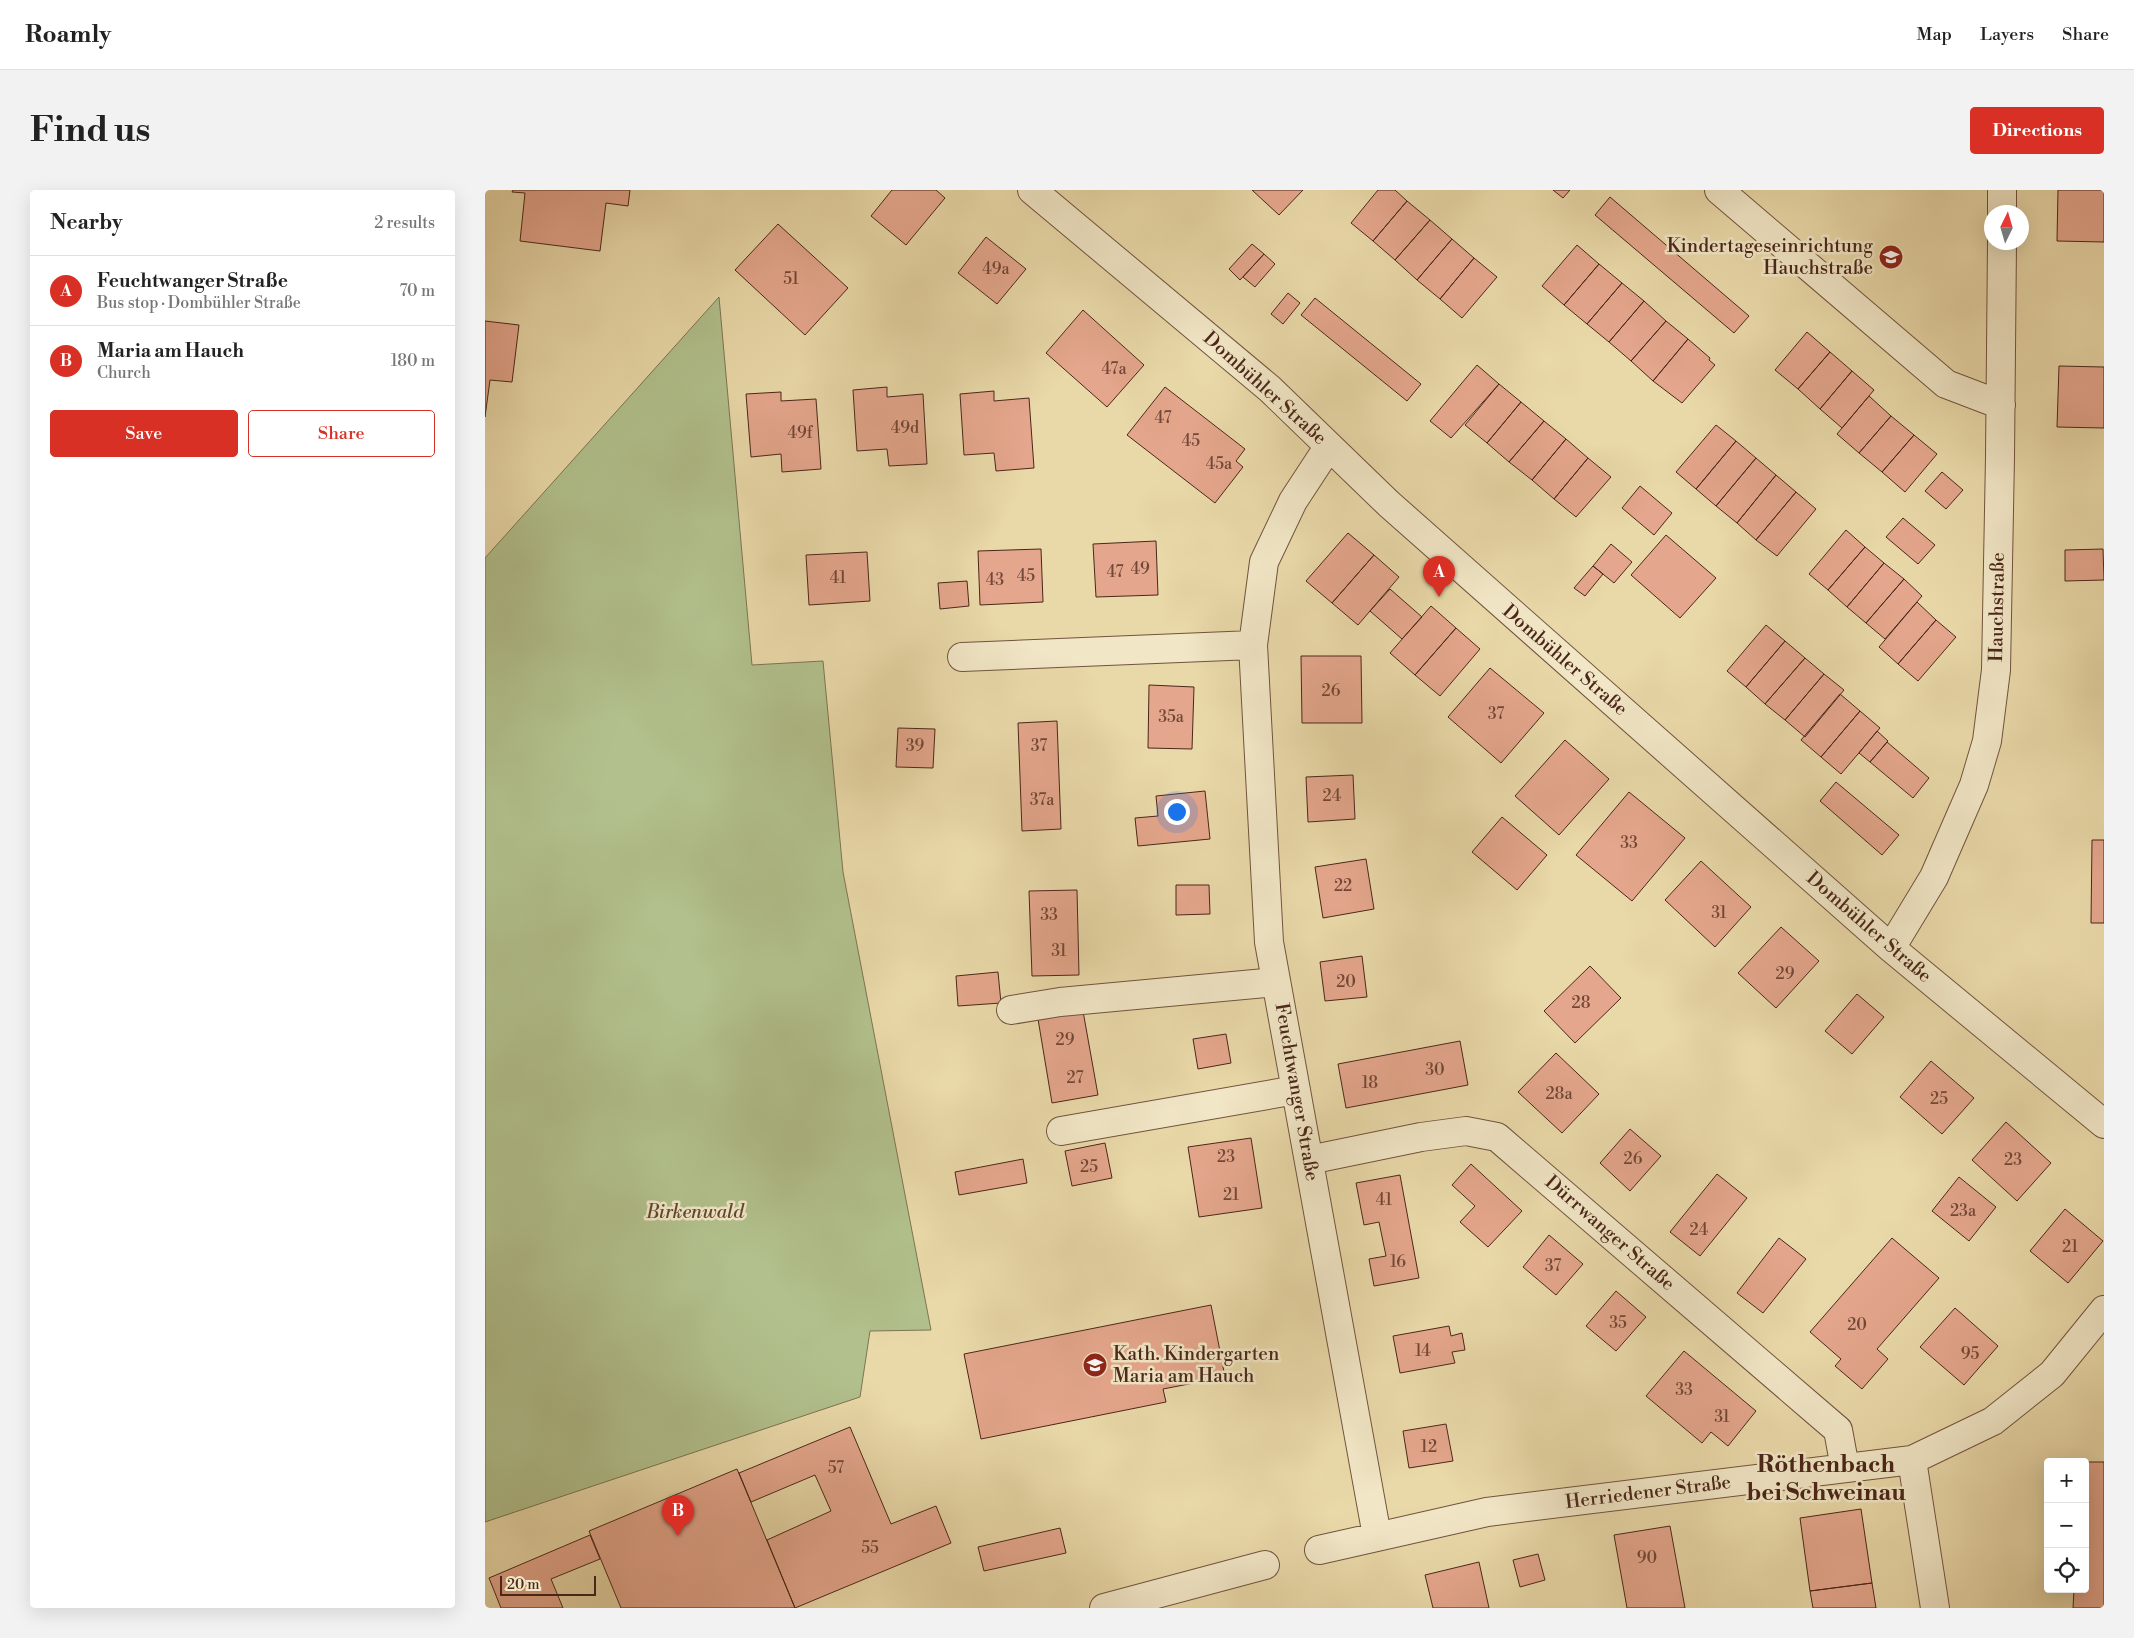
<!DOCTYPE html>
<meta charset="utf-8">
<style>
:root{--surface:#fff;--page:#f2f2f2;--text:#222;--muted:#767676;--line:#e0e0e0;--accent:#d93025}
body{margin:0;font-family:"Libre Bodoni",serif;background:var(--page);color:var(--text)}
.controls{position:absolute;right:15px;bottom:15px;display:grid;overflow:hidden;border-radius:5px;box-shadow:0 5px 20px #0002}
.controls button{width:45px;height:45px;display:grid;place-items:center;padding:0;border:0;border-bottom:1px solid var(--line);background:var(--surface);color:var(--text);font:25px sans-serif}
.compass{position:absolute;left:1499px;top:15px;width:45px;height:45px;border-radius:50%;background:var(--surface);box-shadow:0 5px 20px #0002;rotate:5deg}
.scale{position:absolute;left:15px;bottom:12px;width:96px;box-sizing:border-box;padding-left:5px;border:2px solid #4b271a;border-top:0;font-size:14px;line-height:18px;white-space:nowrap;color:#4b271a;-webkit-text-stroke:4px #f1e6c6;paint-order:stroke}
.you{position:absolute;left:691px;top:621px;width:18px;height:18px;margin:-12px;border:4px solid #fff;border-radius:50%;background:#1a73e8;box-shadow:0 0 0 8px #1a73e833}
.badge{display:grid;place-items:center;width:32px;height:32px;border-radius:50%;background:var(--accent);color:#fff;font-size:16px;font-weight:700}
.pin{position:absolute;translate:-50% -41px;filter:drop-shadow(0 1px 2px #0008)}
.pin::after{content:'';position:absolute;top:26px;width:18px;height:15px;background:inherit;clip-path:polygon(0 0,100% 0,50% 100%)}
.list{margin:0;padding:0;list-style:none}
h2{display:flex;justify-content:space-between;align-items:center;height:65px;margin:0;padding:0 20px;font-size:21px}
h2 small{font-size:16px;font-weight:400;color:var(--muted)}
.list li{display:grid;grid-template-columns:32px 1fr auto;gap:15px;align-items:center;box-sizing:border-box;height:70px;padding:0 20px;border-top:1px solid var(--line)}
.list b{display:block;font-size:19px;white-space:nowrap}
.list p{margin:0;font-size:16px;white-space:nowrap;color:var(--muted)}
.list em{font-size:16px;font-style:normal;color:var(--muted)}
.actions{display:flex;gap:10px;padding:15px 20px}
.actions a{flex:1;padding:11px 0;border:1px solid var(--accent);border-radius:5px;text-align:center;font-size:18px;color:var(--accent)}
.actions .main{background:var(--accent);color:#fff}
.icon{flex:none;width:28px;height:28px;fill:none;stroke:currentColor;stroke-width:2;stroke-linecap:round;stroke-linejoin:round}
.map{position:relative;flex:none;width:1619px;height:1418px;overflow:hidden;border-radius:5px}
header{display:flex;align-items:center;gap:30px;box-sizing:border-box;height:70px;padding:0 25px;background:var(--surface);border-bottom:1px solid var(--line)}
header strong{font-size:24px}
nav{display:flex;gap:28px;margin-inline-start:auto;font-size:18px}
.intro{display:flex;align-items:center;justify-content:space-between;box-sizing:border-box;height:120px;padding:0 30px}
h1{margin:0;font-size:35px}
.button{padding:12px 22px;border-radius:5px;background:var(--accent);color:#fff;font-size:18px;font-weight:700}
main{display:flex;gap:30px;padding:0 30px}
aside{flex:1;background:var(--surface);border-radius:5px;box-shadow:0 5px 20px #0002}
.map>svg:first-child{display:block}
.green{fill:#b1c08c;stroke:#7e7453}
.building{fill:#e4a68c;stroke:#4b271a}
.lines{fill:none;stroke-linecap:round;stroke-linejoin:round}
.minor-casing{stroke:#72533e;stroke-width:30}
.minor{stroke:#f1e6c6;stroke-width:28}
.labels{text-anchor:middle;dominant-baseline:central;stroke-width:5;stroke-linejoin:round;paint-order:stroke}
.number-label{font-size:16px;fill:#714736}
.poi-label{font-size:19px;fill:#4b271a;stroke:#f1e6c6;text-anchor:end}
.street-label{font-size:19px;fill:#4b271a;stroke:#f1e6c6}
.park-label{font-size:19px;font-style:italic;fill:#5f4631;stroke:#f1e6c6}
.district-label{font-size:24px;font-weight:bold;fill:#4b271a;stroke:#f1e6c6}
</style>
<header>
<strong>Roamly</strong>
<nav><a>Map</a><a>Layers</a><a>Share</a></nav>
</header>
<div class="intro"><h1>Find us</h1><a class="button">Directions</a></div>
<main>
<aside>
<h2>Nearby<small>2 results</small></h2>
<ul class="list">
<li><span class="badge">A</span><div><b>Feuchtwanger Straße</b><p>Bus stop · Dombühler Straße</p></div><em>70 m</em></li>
<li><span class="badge">B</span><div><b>Maria am Hauch</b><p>Church</p></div><em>180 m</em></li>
</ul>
<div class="actions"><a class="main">Save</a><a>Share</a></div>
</aside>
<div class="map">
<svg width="1619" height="1418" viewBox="0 0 1619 1418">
<rect width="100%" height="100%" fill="#e9d8a8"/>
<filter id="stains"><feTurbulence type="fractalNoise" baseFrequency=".004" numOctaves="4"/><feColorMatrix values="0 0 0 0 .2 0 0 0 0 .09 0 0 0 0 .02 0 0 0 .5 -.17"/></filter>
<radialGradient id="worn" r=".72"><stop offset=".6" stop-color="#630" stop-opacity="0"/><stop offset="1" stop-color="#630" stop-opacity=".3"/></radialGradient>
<path class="green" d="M234,107L267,475L338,471L358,682L446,1140L385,1141L375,1207L0,1332V368Z"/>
<path class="building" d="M28,0H145L143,16L121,13L115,61L35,51L40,3L27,2Z
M407,0H451L460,8L421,55L386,26Z
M767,0H818L794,25Z
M893,0H910L922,11L888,51L866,33Z
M1068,0H1085L1078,8Z
M1573,0H1619V52L1572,51Z
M1125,7L1264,126L1249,143L1110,25Z
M922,11L945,30L910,70L888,51Z
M945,30L967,49L932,90L910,70Z
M293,34L363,98L320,145L250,80Z
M501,47L541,79L512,114L473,83Z
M967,49L989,68L955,109L932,90Z
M767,54L779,64L755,90L744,79Z
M1092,55L1114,74L1079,115L1057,96Z
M779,64L790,74L770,97L758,87Z
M989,68L1012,87L977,128L955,109Z
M1114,74L1137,93L1102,134L1079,115Z
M1137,93L1159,111L1124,152L1102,134Z
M803,103L815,113L798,134L786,124Z
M830,108L936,194L922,211L816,125Z
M1159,111L1181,131L1146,171L1124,152Z
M598,120L659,175L622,217L561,163Z
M0,131L34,135L27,192L5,190L0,227Z
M1181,131L1203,149L1168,191L1146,171Z
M1322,142L1345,162L1313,199L1290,180Z
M1203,149L1225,168L1224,170L1230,175L1197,213L1168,191Z
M1345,162L1367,181L1335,219L1313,199Z
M992,175L1014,194L966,248L945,231Z
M1574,176L1619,177V238L1572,237Z
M1367,181L1389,200L1357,238L1335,219Z
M1014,194L1036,212L1002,253L980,235Z
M402,197V207L438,204L442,274L404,276L402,259L372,261L368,200Z
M680,197L760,259L751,271L758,277L730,313L642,245Z
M509,201V211L544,208L549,278L511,281L509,263L479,265L475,204Z
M296,202V211L331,209L336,279L297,282L296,264L266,267L261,204Z
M1384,206L1406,226L1374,263L1352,244Z
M1036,212L1059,231L1024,272L1002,253Z
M1406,226L1429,245L1397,282L1374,263Z
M1059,231L1081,249L1047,290L1024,272Z
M1231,235L1251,251L1211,299L1191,282Z
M1429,245L1452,264L1420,302L1397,282Z
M1081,249L1103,268L1069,309L1047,290Z
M1251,251L1271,268L1231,316L1211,299Z
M1103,268L1126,287L1091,327L1069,309Z
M1271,268L1291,285L1252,333L1231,316Z
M1457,282L1478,300L1461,319L1440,301Z
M1291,285L1311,302L1271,350L1252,333Z
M1155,296L1187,323L1169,345L1137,318Z
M1311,302L1331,319L1292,366L1271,350Z
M1418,328L1450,355L1433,374L1401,347Z
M1361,340L1380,357L1343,400L1324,384Z
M863,343L889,365L847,413L821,391Z
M1181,345L1231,388L1195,428L1146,385Z
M671,351L673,405L611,407L608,354Z
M1126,354L1147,372L1129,393L1108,376Z
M1380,357L1399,373L1362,417L1343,400Z
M556,359L558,412L495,415L493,361Z
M1618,359L1619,390L1580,391V360Z
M382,362L385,411L324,415L321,365Z
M889,365L914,387L873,435L847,413Z
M1399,373L1419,389L1381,433L1362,417Z
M1108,376L1118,384L1100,406L1089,398Z
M1419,389L1437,406L1400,449L1381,433Z
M482,391L484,416L455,419L453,393Z
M905,399L937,427L917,449L885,421Z
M1432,412L1451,430L1413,474L1394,457Z
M946,416L971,438L930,485L905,463Z
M1451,430L1471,447L1433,491L1413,474Z
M1281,435L1300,451L1261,497L1242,481Z
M971,438L995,459L955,506L930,485Z
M1300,451L1320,468L1280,514L1261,497Z
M816,466H876L877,533H817Z
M1320,468L1339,484L1300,530L1280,514Z
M1005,478L1059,523L1016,573L963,527Z
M1339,484L1359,500L1320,547L1300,530Z
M664,495L709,497L707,559L663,558Z
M1355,504L1375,521L1336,567L1316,550Z
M1375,521L1395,538L1356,584L1336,567Z
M572,531L576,639L537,641L533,533Z
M413,538L450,539L448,578L411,577Z
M1392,541L1403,551L1385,572L1374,563Z
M1080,550L1124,589L1074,645L1030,606Z
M1402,552L1444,588L1428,608L1385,572Z
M868,585L870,629L823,632L821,587Z
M1351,592L1414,645L1397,665L1335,611Z
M720,601L725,649L653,656L650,628L673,626L671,606Z
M1144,602L1200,648L1147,711L1091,665Z
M1017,627L1062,665L1032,700L987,662Z
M1607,650H1619V733H1606Z
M881,669L889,719L838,728L830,677Z
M1216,671L1266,717L1230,757L1180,710Z
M691,695H724L725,724L691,725Z
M592,700L594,785L547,786L544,701Z
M1296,737L1334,771L1291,818L1253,783Z
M877,766L882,807L840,811L835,772Z
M1105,776L1136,808L1090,853L1059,821Z
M513,782L516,813L473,816L471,786Z
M1372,804L1399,827L1367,864L1340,841Z
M598,821L613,905L567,913L553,829Z
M741,844L746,873L713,879L708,849Z
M975,851L983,895L861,918L853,874Z
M1071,863L1114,904L1077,943L1033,902Z
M1446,871L1489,908L1457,944L1415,907Z
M1521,932L1566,973L1532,1011L1487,970Z
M1145,939L1176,966L1145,1001L1115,973Z
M766,948L777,1018L714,1027L703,957Z
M620,953L627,988L587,996L580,961Z
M538,969L542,993L474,1005L470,982Z
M986,974L1037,1021L1003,1057L975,1032L990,1016L967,995Z
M1232,984L1262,1008L1215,1066L1185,1042Z
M915,985L934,1088L889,1096L884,1069L901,1066L894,1032L879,1035L871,993Z
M1474,987L1511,1017L1484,1051L1447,1021Z
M1580,1019L1618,1051L1583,1093L1545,1061Z
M1064,1045L1098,1074L1071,1105L1038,1077Z
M1294,1048L1321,1069L1278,1123L1252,1103Z
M1407,1048L1454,1088L1392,1159L1403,1169L1377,1199L1350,1176L1356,1169L1325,1142Z
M1131,1101L1161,1127L1131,1161L1101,1136Z
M726,1115L740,1187L678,1199L681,1212L496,1249L479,1164Z
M1470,1118L1513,1156L1479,1195L1435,1157Z
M964,1136L966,1146L977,1143L980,1160L967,1162L970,1173L915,1183L908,1146Z
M1199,1161L1271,1221L1243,1256L1226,1242L1217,1253L1161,1206Z
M961,1234L968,1271L924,1278L918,1241Z
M365,1237L406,1334L451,1316L466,1353L310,1418L282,1350L346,1321L330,1285L266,1312L254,1283Z
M1600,1272H1619V1418H1588L1589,1399H1600Z
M252,1279L310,1418H136L104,1341Z
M1376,1319L1387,1393L1325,1401L1315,1328Z
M1185,1336L1200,1418H1142L1129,1345Z
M575,1338L581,1363L499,1381L493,1357Z
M105,1345L115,1369L66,1389L78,1418H16L4,1388Z
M1053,1364L1060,1390L1035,1397L1028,1370Z
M994,1372L1004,1418H948L940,1385Z
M1387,1393L1391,1418H1328L1325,1401Z"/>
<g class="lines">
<defs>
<path id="minor" d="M547,0L785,199L904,314L1406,758L1619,934
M1234,0L1461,194L1516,215
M1517,22V0
M844,256L808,311L779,372L768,455L784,752L892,1346
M477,467L768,455
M1406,758L1449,687L1489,595L1502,551L1511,480L1515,267L1517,52
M526,820L575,812L791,792
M576,941L811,900
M824,970L936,947L981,941L1012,947L1353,1240L1360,1278
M1427,1270L1450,1418
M834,1360L1002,1322L1427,1270L1508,1231L1567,1184L1619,1120
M619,1418L780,1375"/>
</defs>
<use href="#minor" class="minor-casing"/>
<use href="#minor" class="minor"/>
</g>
<defs>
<symbol id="school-disc" viewBox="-11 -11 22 22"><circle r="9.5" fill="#8f2418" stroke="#f1e6c6"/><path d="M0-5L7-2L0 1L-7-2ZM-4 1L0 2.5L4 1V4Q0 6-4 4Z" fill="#fff"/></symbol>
</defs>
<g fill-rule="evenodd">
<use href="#school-disc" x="1392" y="53" width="28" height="28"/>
<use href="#school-disc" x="596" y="1161" width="28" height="28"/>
</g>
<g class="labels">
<g class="number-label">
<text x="511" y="79">49a</text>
<text x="306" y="89">51</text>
<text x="629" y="179">47a</text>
<text x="678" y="228">47</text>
<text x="420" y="238">49d</text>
<text x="315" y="243">49f</text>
<text x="706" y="251">45</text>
<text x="734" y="274">45a</text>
<text x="655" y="379">49</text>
<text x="630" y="382">47</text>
<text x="541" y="386">45</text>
<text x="353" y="388">41</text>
<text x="510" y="390">43</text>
<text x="846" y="501">26</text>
<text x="1011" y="524">37</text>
<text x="686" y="527">35a</text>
<text x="430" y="556">39</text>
<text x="554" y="556">37</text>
<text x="847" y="606">24</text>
<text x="557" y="610">37a</text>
<text x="1144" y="653">33</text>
<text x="858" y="696">22</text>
<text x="1234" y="723">31</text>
<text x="564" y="725">33</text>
<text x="574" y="761">31</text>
<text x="1300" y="784">29</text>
<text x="861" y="792">20</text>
<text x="1096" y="813">28</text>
<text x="580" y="850">29</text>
<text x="950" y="880">30</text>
<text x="590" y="888">27</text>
<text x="885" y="893">18</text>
<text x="1074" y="904">28a</text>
<text x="1454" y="909">25</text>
<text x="741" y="967">23</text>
<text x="1148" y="969">26</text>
<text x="1528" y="970">23</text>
<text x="604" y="977">25</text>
<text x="746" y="1005">21</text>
<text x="899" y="1010">41</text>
<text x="1478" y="1021">23a</text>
<text x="1214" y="1040">24</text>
<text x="1585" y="1057">21</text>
<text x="913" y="1072">16</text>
<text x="1068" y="1076">37</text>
<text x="1133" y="1133">35</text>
<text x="1372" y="1135">20</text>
<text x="938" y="1161">14</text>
<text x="1485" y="1164">95</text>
<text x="1199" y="1200">33</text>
<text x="1237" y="1227">31</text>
<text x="944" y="1257">12</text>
<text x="351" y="1278">57</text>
<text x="385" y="1358">55</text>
<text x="1162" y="1368">90</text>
</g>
<g class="poi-label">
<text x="1388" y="56">Kindertageseinrichtung<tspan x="1388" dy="22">Hauchstraße</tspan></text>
<text x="628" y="1164" text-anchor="start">Kath. Kindergarten<tspan x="628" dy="22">Maria am Hauch</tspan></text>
</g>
<g class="street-label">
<text transform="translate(780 198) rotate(42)">Dombühler Straße</text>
<text transform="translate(1512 417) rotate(-89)">Hauchstraße</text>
<text transform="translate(1080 470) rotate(41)">Dombühler Straße</text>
<text transform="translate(1384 737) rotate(41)">Dombühler Straße</text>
<text transform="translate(812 902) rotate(80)">Feuchtwanger Straße</text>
<text transform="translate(1125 1043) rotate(41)">Dürrwanger Straße</text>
<text transform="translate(1163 1302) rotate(-7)">Herriedener Straße</text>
</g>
<g class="park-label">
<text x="210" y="1022">Birkenwald</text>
</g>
<g class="district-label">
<text x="1341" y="1275">Röthenbach<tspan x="1341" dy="28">bei Schweinau</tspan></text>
</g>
</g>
<rect width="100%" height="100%" filter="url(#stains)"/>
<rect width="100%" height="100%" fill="url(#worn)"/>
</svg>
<div class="controls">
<button>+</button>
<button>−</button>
<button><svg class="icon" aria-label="locate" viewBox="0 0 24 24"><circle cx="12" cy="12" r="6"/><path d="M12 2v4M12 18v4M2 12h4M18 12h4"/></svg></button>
</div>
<svg class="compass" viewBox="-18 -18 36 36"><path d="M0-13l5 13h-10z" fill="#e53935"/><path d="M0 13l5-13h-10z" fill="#767676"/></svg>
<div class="scale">20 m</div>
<div class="you"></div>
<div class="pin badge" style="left:954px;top:407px">A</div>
<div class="pin badge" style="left:193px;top:1346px">B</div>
</div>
</main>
